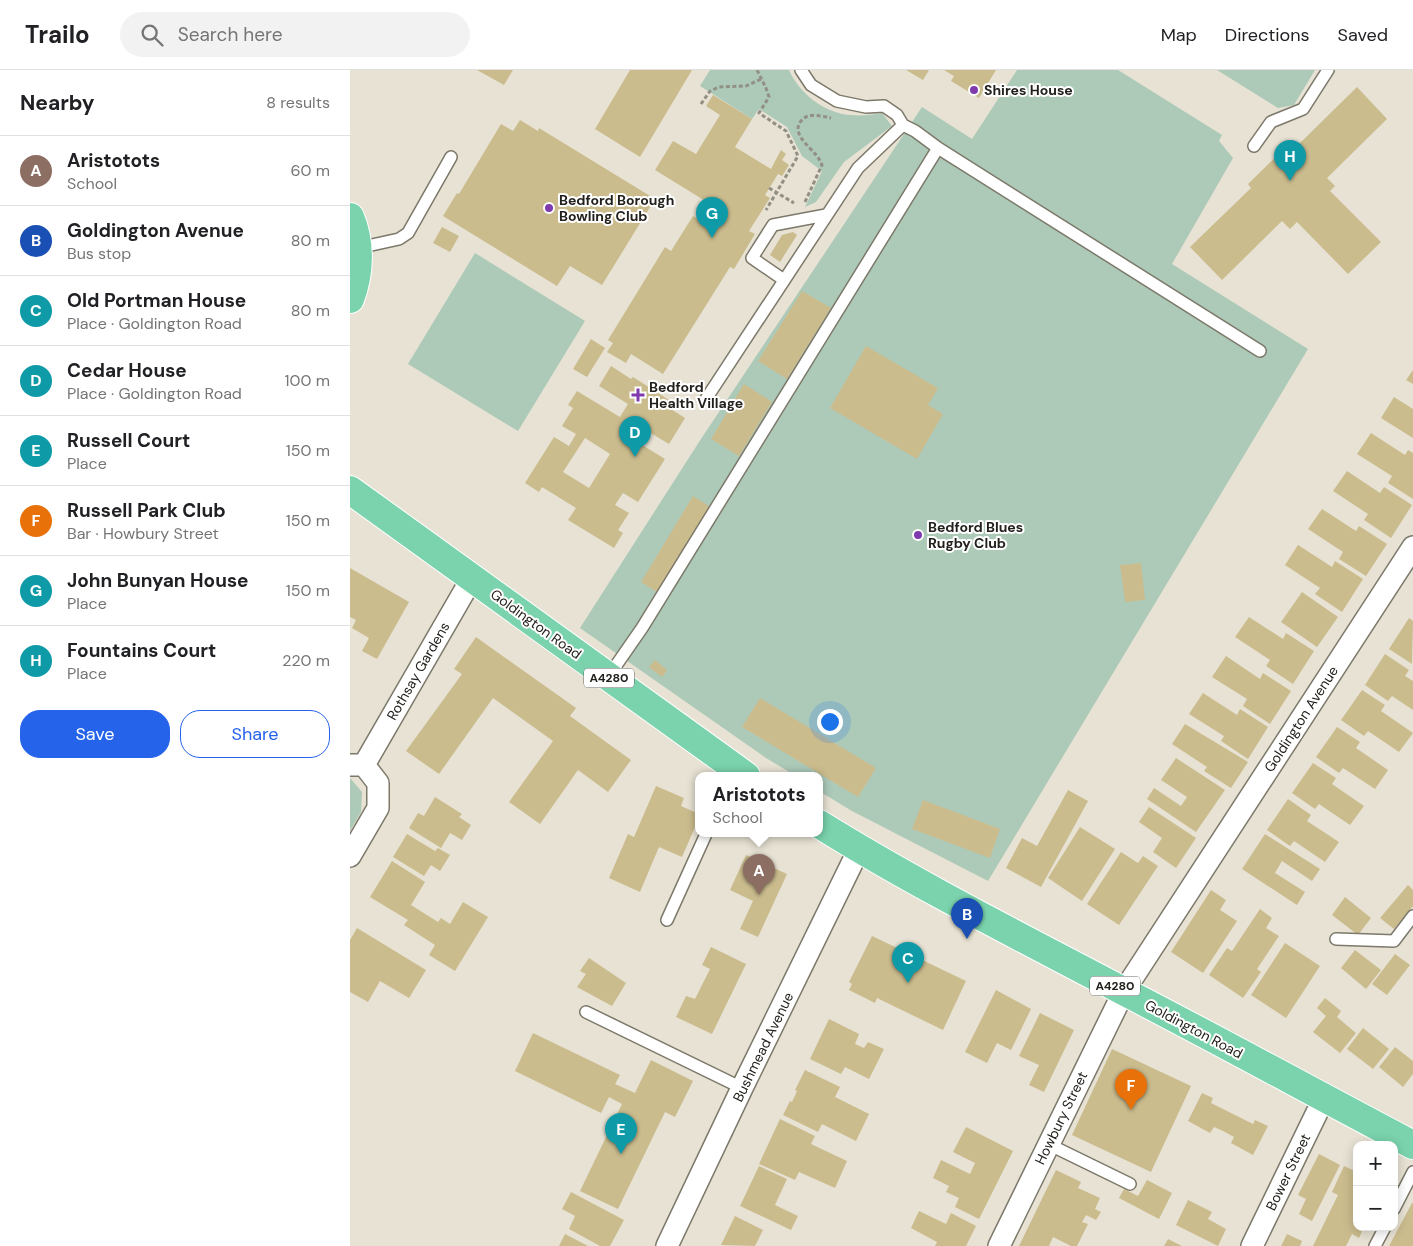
<!DOCTYPE html>
<meta charset="utf-8">
<style>
:root{--surface:#fff;--page:#f2f2f2;--text:#202124;--muted:#757577;--line:#e0e0e0;--accent:#2563eb}
body{margin:0;font-family:"DM Sans",sans-serif;background:var(--page);color:var(--text)}
.controls{position:absolute;right:15px;bottom:15px;display:grid;overflow:hidden;border-radius:10px;box-shadow:0 2px 12px #0003}
.controls button{width:45px;height:45px;display:grid;place-items:center;padding:0;border:0;border-bottom:1px solid var(--line);background:var(--surface);color:var(--text);font:25px sans-serif}
.you{position:absolute;left:479px;top:651px;width:18px;height:18px;margin:-12px;border:4px solid #fff;border-radius:50%;background:#1a73e8;box-shadow:0 0 0 8px #1a73e833}
.badge{display:grid;place-items:center;width:32px;height:32px;border-radius:50%;background:var(--accent);color:#fff;font-size:16px;font-weight:700}
.pin{position:absolute;translate:-50% -41px;filter:drop-shadow(0 1px 2px #0008)}
.pin::after{content:'';position:absolute;top:26px;width:18px;height:15px;background:inherit;clip-path:polygon(0 0,100% 0,50% 100%)}
.popup{position:absolute;left:345px;top:702px;width:128px;height:65px;box-sizing:border-box;display:grid;place-content:center;border-radius:10px;background:var(--surface);filter:drop-shadow(0 1px 4px #0005);font-size:16px;white-space:nowrap;color:var(--muted)}
.popup b{font-size:19px;color:var(--text)}
.popup::after{content:'';position:absolute;left:50%;top:100%;margin-left:-10px;border:10px solid transparent;border-top-color:var(--surface)}
.list{margin:0;padding:0;list-style:none}
h2{display:flex;justify-content:space-between;align-items:center;height:65px;margin:0;padding:0 20px;font-size:21px}
h2 small{font-size:16px;font-weight:400;color:var(--muted)}
.list li{display:grid;grid-template-columns:32px 1fr auto;gap:15px;align-items:center;box-sizing:border-box;height:70px;padding:0 20px;border-top:1px solid var(--line)}
.list b{display:block;font-size:19px;white-space:nowrap}
.list p{margin:0;font-size:16px;white-space:nowrap;color:var(--muted)}
.list em{font-size:16px;font-style:normal;color:var(--muted)}
.actions{display:flex;gap:10px;padding:15px 20px}
.actions a{flex:1;padding:11px 0;border:1px solid var(--accent);border-radius:20px;text-align:center;font-size:18px;color:var(--accent)}
.actions .main{background:var(--accent);color:#fff}
.icon{flex:none;width:28px;height:28px;fill:none;stroke:currentColor;stroke-width:2;stroke-linecap:round;stroke-linejoin:round}
.map{position:relative;flex:none;width:1063px;height:1176px;overflow:hidden}
header{display:flex;align-items:center;gap:30px;box-sizing:border-box;height:70px;padding:0 25px;background:var(--surface);border-bottom:1px solid var(--line)}
header strong{font-size:24px}
nav{display:flex;gap:28px;margin-inline-start:auto;font-size:18px}
.search{width:350px;height:45px;background:var(--page);display:flex;align-items:center;gap:12px;box-sizing:border-box;padding:0 18px;border-radius:28px;color:var(--muted);font-size:19px}
main{display:flex}
aside{flex:1;background:var(--surface)}
.map>svg:first-child{display:block}
.green{fill:#adcab9}
.building{fill:#cbbc8e;fill-rule:evenodd}
.lines{fill:none;stroke-linecap:round;stroke-linejoin:round}
.lane-casing{stroke:#7c786a;stroke-width:14}
.street-casing{stroke:#7c786a;stroke-width:24}
.primary-casing{stroke:#fff;stroke-width:30}
.path{stroke:#928f84;stroke-width:3;stroke-dasharray:4 2.5;stroke-linecap:butt}
.lane{stroke:#fff;stroke-width:11}
.street{stroke:#fff;stroke-width:21}
.primary{stroke:#7ad3ad;stroke-width:28}
.poi-dot{fill:#7f3bae;stroke:#fff;stroke-width:2}
.labels{text-anchor:middle;dominant-baseline:central;stroke-width:4;stroke-linejoin:round;paint-order:stroke}
.shield{fill:#fff;stroke:#656460;stroke-width:1}
.shield-label{font-size:12px;font-weight:bold;fill:#23211c}
.poi-label{font-size:14px;font-weight:bold;fill:#23211c;stroke:#fff;text-anchor:start}
.street-label{font-size:14px;fill:#23211c;stroke:#fff}
</style>
<header>
<strong>Trailo</strong>
<div class="search"><svg class="icon" aria-label="search" viewBox="0 0 24 24"><circle cx="10" cy="10" r="6"/><path d="M15 15l6 6"/></svg>Search here</div>
<nav><a>Map</a><a>Directions</a><a>Saved</a></nav>
</header>
<main>
<aside>
<h2>Nearby<small>8 results</small></h2>
<ul class="list">
<li><span class="badge" style="background:#8d6e63">A</span><div><b>Aristotots</b><p>School</p></div><em>60 m</em></li>
<li><span class="badge" style="background:#1a4fb4">B</span><div><b>Goldington Avenue</b><p>Bus stop</p></div><em>80 m</em></li>
<li><span class="badge" style="background:#0f9aa8">C</span><div><b>Old Portman House</b><p>Place · Goldington Road</p></div><em>80 m</em></li>
<li><span class="badge" style="background:#0f9aa8">D</span><div><b>Cedar House</b><p>Place · Goldington Road</p></div><em>100 m</em></li>
<li><span class="badge" style="background:#0f9aa8">E</span><div><b>Russell Court</b><p>Place</p></div><em>150 m</em></li>
<li><span class="badge" style="background:#e8710a">F</span><div><b>Russell Park Club</b><p>Bar · Howbury Street</p></div><em>150 m</em></li>
<li><span class="badge" style="background:#0f9aa8">G</span><div><b>John Bunyan House</b><p>Place</p></div><em>150 m</em></li>
<li><span class="badge" style="background:#0f9aa8">H</span><div><b>Fountains Court</b><p>Place</p></div><em>220 m</em></li>
</ul>
<div class="actions"><a class="main">Save</a><a>Share</a></div>
</aside>
<div class="map">
<svg width="1063" height="1176" viewBox="0 0 1063 1176">
<rect width="100%" height="100%" fill="#e7e2d3"/>
<path class="green" d="M360,0H439C449,23 474,43 500,45C510,46 522,45 532,43L542,56L494,92L466,132L455,137L472,101L452,86L437,57L409,39L402,49L350,16Z
M667,0H768L872,65L869,71L883,88L822,194L958,279L638,811L502,741L469,721V706H446L416,688L230,558L349,372L572,37L622,69Z
M867,0H965L944,35L928,38Z
M125,183L235,251L168,361L58,294Z
M0,708L12,722L11,742L0,761Z"/>
<path class="building" d="M127,0H163L154,15Z
M280,0H342L290,87L245,59Z
M556,0H579L573,10Z
M594,0H646L629,28L601,11L604,6Z
M1007,17L1037,49L977,108L985,116L980,121L1031,172L998,204L947,152L940,159L932,151L872,210L840,177L901,118L898,114L942,71L947,76Z
M363,25L402,49L385,77L421,99L431,80L436,84L432,90L439,95L432,106L428,104L415,125L420,128L399,161L405,164L384,199L380,197L313,304L281,284L276,293L257,282L263,273L258,270L315,177L321,181L343,146L360,157L370,140L305,100L323,71L346,84L370,45L356,36Z
M170,50L188,61L189,58L305,129L252,215L220,196L207,216L93,146L107,123L109,124L151,54L163,61Z
M92,157L109,166L100,182L83,173Z
M443,162L447,165L430,192L420,185L432,165Z
M452,221L481,238L437,309L408,291Z
M241,269L255,278L237,307L223,299Z
M516,276L588,318L578,335L593,344L567,389L480,338Z
M261,296L281,309L283,307L319,330L316,336L335,348L319,374L294,359L286,371L315,389L288,432L273,423L265,435L279,443L268,460L273,463L264,478L218,450L226,438L192,417L189,422L175,413L204,367L219,376L226,364L212,356L223,338L218,335L227,321L270,347L278,334L249,316ZM235,368L260,384L239,418L213,402Z
M1063,300V314L1056,310Z
M394,314L422,332L389,386L361,369Z
M1044,327L1063,339V368L1031,348Z
M1021,363L1055,385L1058,380L1063,383V429L1038,413L1042,406L1007,384Z
M997,401L1030,423L1034,417L1062,435L1041,468L1014,450L1018,444L983,421Z
M343,426L362,438L310,524L291,512Z
M972,439L1006,461L1009,456L1037,474L1016,506L989,489L993,482L958,459Z
M948,475L982,497L985,491L1013,509L992,542L965,524L970,518L935,495Z
M791,493L795,530L775,532L770,495Z
M0,498L59,532L27,589L12,581L19,568L2,558L6,550L0,547Z
M952,522L988,547L967,577L931,552Z
M899,547L933,569L936,563L964,581L943,614L916,596L920,590L885,567Z
M1059,548L1063,551L1062,594L1039,579Z
M126,567L226,638L220,646L281,690L258,722L228,700L190,754L159,732L203,671L143,628L89,704L56,681L112,604L104,599Z
M1035,584L1059,600L1055,606L1063,611V640L1042,626L1038,631L1015,615Z
M876,586L910,609L913,603L941,621L920,654L893,636L897,629L862,607Z
M305,590L317,600L312,607L299,597Z
M1012,620L1035,635L1031,641L1063,663L1049,682L1018,661L1014,666L991,650Z
M853,623L887,645L890,639L918,657L898,689L871,671L874,666L839,644Z
M410,628L526,698L508,727L392,657Z
M835,654L898,692L881,718L854,701L857,697L822,674Z
M987,657L1010,672L1006,678L1038,700L1025,719L993,698L989,703L966,687Z
M826,688L875,720L846,762L797,729L804,718L831,736L837,727L811,710Z
M963,693L986,708L982,714L1014,736L1000,755L969,734L965,739L942,723Z
M306,716L334,728L331,736L349,744V748L332,787L309,777L290,822L259,808L278,764L284,767Z
M718,720L738,731L691,817L656,798L672,768L687,776Z
M85,727L112,744L109,747L121,755L112,770L100,763L91,778L59,758L68,743L74,746Z
M938,729L961,745L957,751L989,772L975,792L944,771L940,776L917,760Z
M573,730L650,759L640,788L562,759Z
M799,737L846,768L826,798L803,782L812,768L789,752Z
M730,757L765,779L732,831L698,808Z
M57,764L85,781L88,778L100,785L90,801L81,795L74,806L43,787Z
M915,764L970,799L962,811L932,791L925,803L955,822L947,835L892,799Z
M771,782L788,793L793,786L808,796L769,855L737,834Z
M396,785L437,804L408,867L390,859L403,831L380,820Z
M42,791L75,812L61,835L88,852L91,848L100,854L113,832L138,847L105,901L79,885L85,875L54,855L58,850L20,827Z
M1058,815L1063,820V836L1044,859L1030,848Z
M861,820L876,830L870,840L887,851L853,903L821,882Z
M995,827L1021,848L1008,865L982,845Z
M910,839L922,848L916,858L929,866L907,899L911,902L893,928L859,905L877,878L882,881Z
M7,858L76,900L59,928L30,911L18,932L0,922V870Z
M522,866L616,911L593,960L527,928L525,933L499,920L502,914L499,912Z
M935,873L970,896L936,948L901,925Z
M361,877L396,894L362,964L326,947L336,926L345,929L360,899L352,895Z
M1005,880L1031,900L1016,919L991,898Z
M1045,884L1060,895L1037,925L1022,914Z
M239,888L276,913L262,936L227,917L236,904L230,901Z
M646,920L681,939L661,980L647,973L637,993L615,982Z
M975,928L991,941L987,947L1006,963L990,983L963,962L976,946L967,938Z
M690,943L724,960L694,1022L679,1015L689,995L669,986Z
M479,949L509,964L505,974L514,978L518,972L534,979L519,1009L495,997L491,1004L460,989Z
M1013,958L1039,979L1023,999L997,979Z
M183,963L270,1005L265,1014L285,1023L301,990L343,1011L325,1047L315,1042L268,1139L230,1121L272,1034L259,1027L251,1043L165,1001Z
M1045,977L1063,991V1004L1053,1017L1029,997Z
M762,979L841,1016L801,1102L722,1065Z
M455,1000L490,1017L485,1027L519,1044L506,1071L472,1054L468,1062L433,1045L440,1031L442,1032L447,1021L445,1020Z
M852,1023L863,1028L861,1033L903,1054L905,1050L918,1056L903,1085L881,1073L884,1067L873,1061L864,1057L860,1063L838,1051Z
M430,1049L465,1066L461,1074L497,1091L485,1118L449,1102L445,1110L409,1094Z
M616,1057L663,1081L629,1149L605,1137L609,1128L596,1122L599,1116L583,1108L591,1090L620,1104L625,1093L603,1082Z
M969,1084L990,1095L962,1151L949,1144L956,1129L948,1125Z
M409,1096L437,1109L425,1135L448,1146L441,1160L390,1136Z
M994,1096L1007,1102V1157H1014L1009,1168L1002,1164L996,1176H963L988,1125L982,1122Z
M706,1100L731,1112L728,1118L750,1128L745,1139L751,1142L746,1150L736,1145L732,1152L738,1154L727,1176H721L703,1167L699,1176H669Z
M797,1110L822,1123L809,1149L769,1128L774,1119L788,1126Z
M221,1122L274,1150L260,1176H250L219,1159L225,1146L212,1139Z
M838,1130L862,1142L858,1149L876,1159L868,1176L826,1155Z
M1062,1133H1063V1176H1039Z
M569,1141L596,1154L601,1143L626,1156L616,1176H585L587,1172L561,1158Z
M385,1146L413,1160L405,1176L371,1175Z
M215,1164L238,1176H209Z
M937,1164L952,1171L950,1176H931Z
M818,1169L832,1176H814Z"/>
<g class="lines">
<defs>
<path id="lane" d="M553,55L565,61L588,78L910,281
M904,76L921,52L953,39L978,0
M8,178L49,169L58,163L101,87
M434,210L402,188L423,155L476,145
M356,329L508,98L553,55L547,45L534,36L516,37L487,31L461,15L451,0
M258,607L292,558L588,78
M317,850L356,764
M986,869L1044,871L1063,846
M236,942L392,1018
M698,1074L780,1114
M1044,1139L1063,1102
M1025,1176L1035,1157"/>
<path id="street" d="M14,695L122,508
M0,786L28,738V713L14,695H0
M317,1176L392,1018L509,779
M649,1176L774,921L1063,477
M902,1176L974,1028"/>
<path id="primary" d="M0,147C11,173 10,203 0,229
M0,420L396,706
M469,754C567,815 671,867 773,921C870,971 966,1024 1063,1075"/>
</defs>
<use href="#lane" class="lane-casing"/>
<use href="#street" class="street-casing"/>
<use href="#primary" class="primary-casing"/>
<path class="path" d="M407,0L416,18L419,27L409,43L436,61L448,86L416,140
M351,34L360,21L369,17L396,16L411,9
M419,118L444,133
M455,132L472,95C470,91 469,88 466,85C459,76 441,63 451,51C458,42 471,46 481,48"/>
<use href="#lane" class="lane"/>
<use href="#street" class="street"/>
<use href="#primary" class="primary"/>
</g>
<g class="poi-dot">
<circle cx="624" cy="20" r="5"/>
<circle cx="199" cy="138" r="5"/>
<path d="M285.5 317.5h5v5h5v5h-5v5h-5v-5h-5v-5h5z"/>
<circle cx="568" cy="465" r="5"/>
</g>
<g class="labels">
<g class="shield">
<rect x="234" y="598.5" width="50" height="19" rx="4"/>
<rect x="740" y="906.5" width="50" height="19" rx="4"/>
</g>
<g class="shield-label">
<text x="259" y="608">A4280</text>
<text x="765" y="916">A4280</text>
</g>
<g class="poi-label">
<text x="634" y="20">Shires House</text>
<text x="209" y="130">Bedford Borough<tspan x="209" dy="16">Bowling Club</tspan></text>
<text x="299" y="317">Bedford<tspan x="299" dy="16">Health Village</tspan></text>
<text x="578" y="457">Bedford Blues<tspan x="578" dy="16">Rugby Club</tspan></text>
</g>
<g class="street-label">
<text transform="translate(186 554) rotate(36)">Goldington Road</text>
<text transform="translate(68 601) rotate(-60)">Rothsay Gardens</text>
<text transform="translate(951 649) rotate(-57)">Goldington Avenue</text>
<text transform="translate(844 959) rotate(28)">Goldington Road</text>
<text transform="translate(413 977) rotate(-64)">Bushmead Avenue</text>
<text transform="translate(711 1048) rotate(-64)">Howbury Street</text>
<text transform="translate(938 1102) rotate(-64)">Bower Street</text>
</g>
</g>
</svg>
<div class="controls">
<button>+</button>
<button>−</button>
</div>
<div class="you"></div>
<div class="pin badge" style="left:409px;top:825px;background:#8d6e63">A</div>
<div class="popup"><b>Aristotots</b>School</div>
<div class="pin badge" style="left:617px;top:869px;background:#1a4fb4">B</div>
<div class="pin badge" style="left:558px;top:913px;background:#0f9aa8">C</div>
<div class="pin badge" style="left:285px;top:387px;background:#0f9aa8">D</div>
<div class="pin badge" style="left:271px;top:1084px;background:#0f9aa8">E</div>
<div class="pin badge" style="left:781px;top:1040px;background:#e8710a">F</div>
<div class="pin badge" style="left:362px;top:168px;background:#0f9aa8">G</div>
<div class="pin badge" style="left:940px;top:111px;background:#0f9aa8">H</div>
</div>
</main>
